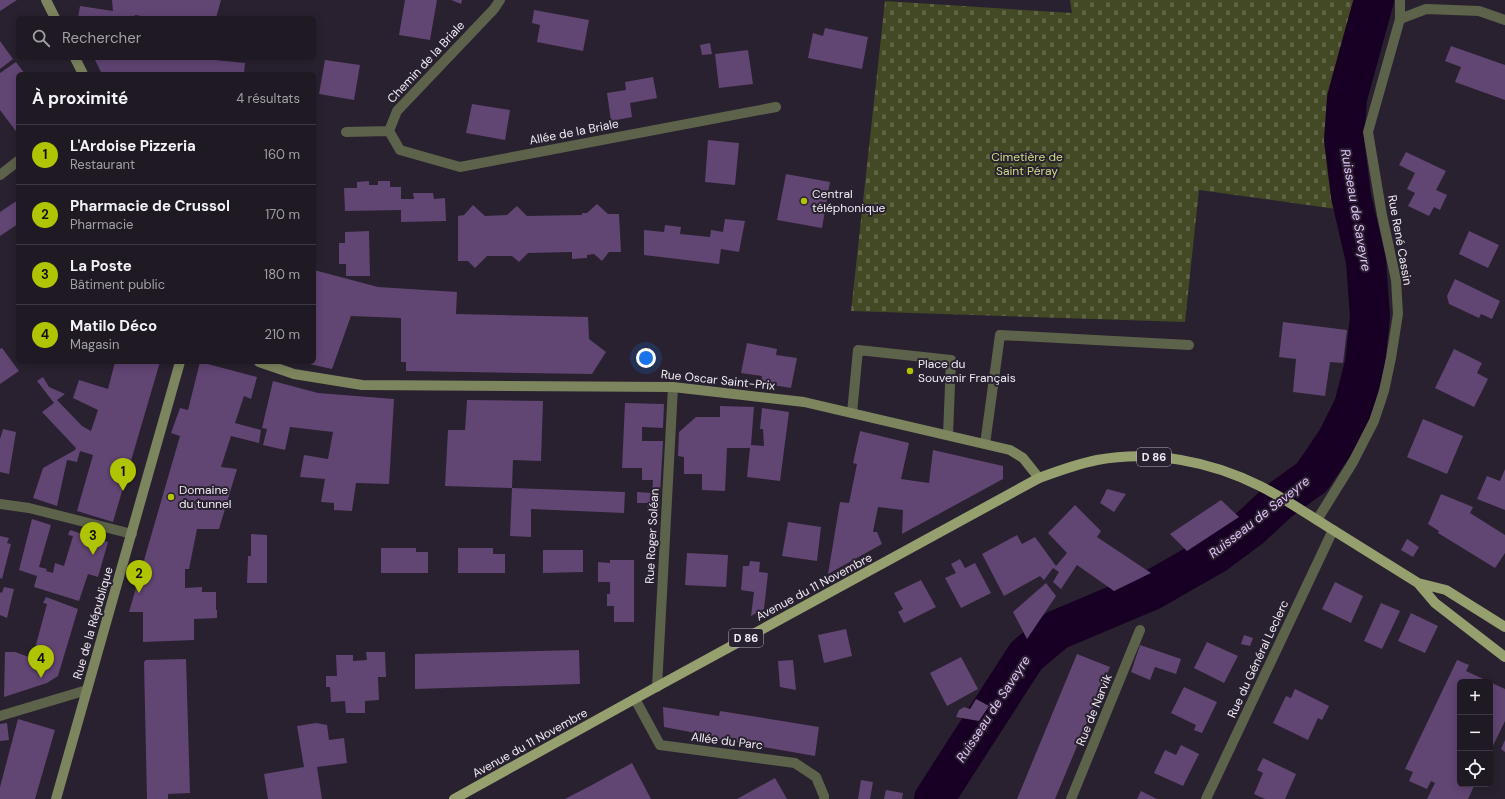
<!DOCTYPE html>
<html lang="fr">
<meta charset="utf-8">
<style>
:root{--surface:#1f1923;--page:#2c2630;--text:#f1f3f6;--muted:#a1a0a6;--line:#3c3841;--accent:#b0c502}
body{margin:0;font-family:"DM Sans",sans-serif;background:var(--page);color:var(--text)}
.controls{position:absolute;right:12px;bottom:12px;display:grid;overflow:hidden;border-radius:6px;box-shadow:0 2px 10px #0003}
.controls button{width:36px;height:36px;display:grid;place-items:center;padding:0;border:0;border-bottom:1px solid var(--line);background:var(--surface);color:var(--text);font:20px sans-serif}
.you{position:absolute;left:646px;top:358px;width:14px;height:14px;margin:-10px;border:3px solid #fff;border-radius:50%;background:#1a73e8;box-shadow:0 0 0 6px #1a73e833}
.badge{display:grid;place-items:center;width:26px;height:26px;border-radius:50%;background:var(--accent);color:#111;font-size:13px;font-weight:700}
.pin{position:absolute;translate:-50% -33px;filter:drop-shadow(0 1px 2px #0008)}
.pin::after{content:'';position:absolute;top:21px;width:14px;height:12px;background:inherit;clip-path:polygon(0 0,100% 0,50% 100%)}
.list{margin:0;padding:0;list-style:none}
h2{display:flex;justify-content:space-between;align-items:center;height:52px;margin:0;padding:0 16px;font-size:17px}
h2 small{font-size:13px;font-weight:400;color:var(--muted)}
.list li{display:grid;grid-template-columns:26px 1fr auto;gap:12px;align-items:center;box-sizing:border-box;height:60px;padding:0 16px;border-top:1px solid var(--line)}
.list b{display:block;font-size:15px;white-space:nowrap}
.list p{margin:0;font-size:13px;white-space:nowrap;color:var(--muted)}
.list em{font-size:13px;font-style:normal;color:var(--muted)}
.icon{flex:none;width:22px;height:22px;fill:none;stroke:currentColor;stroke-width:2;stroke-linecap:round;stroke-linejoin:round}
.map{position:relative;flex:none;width:1505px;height:799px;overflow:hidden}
.search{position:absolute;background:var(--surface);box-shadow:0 2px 10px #0003;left:16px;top:16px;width:300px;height:44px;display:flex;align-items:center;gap:10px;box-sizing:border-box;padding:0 14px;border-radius:6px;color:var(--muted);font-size:15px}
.panel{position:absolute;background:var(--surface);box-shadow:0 2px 10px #0003;left:16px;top:72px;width:300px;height:292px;border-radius:6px}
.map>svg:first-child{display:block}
.cemetery{fill:url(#cemetery-stones)}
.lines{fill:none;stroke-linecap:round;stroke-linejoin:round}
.river{stroke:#180025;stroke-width:40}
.building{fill:#614573}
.lane{stroke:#5d624b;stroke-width:10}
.street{stroke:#5d624b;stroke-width:10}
.secondary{stroke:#7d855f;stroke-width:10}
.primary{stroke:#96a06f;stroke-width:10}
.poi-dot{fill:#b0c502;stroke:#29212f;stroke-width:1.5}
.labels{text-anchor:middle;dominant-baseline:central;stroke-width:4;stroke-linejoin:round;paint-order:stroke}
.shield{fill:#29212f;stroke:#b4aeb9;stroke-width:1}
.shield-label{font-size:11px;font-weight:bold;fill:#f0ebf4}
.street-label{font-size:12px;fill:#f0ebf4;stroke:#29212f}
.park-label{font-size:12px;fill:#ccdc86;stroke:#29212f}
.poi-label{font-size:12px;fill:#f0ebf4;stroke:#29212f;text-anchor:start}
.water-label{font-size:13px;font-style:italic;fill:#e5c1fd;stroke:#29212f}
</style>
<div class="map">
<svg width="1505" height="799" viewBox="0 0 1505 799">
<defs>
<pattern id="cemetery-stones" width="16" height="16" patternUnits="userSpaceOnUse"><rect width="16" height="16" fill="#434924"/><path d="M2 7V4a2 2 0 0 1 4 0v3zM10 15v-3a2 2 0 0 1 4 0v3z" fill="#5e6344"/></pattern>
</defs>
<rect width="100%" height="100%" fill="#29212f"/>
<path class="cemetery" d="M1070,0H1359L1332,112L1336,209L1199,190L1185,322L851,311L885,1L1072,13Z"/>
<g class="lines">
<path class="river" d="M934,799L1026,656L1057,630L1152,590L1215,554L1250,528L1279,501L1312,477L1337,440L1354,406L1365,363L1370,317L1366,261L1351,196L1344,140L1347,98L1374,0"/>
</g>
<path class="building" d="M0,0H17L0,11Z
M112,0H221L216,18H153L135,15L134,18H78L80,6L113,11Z
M405,0H437L430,40L399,35Z
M451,0H462L461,4Z
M534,10L589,20L583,51L537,42L540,25L532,23Z
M825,28L868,37L862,69L808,58L813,33L823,36Z
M0,41L13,59L0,69Z
M710,43L712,54L702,55L700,45Z
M1451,46L1505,65V100L1455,82L1461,67L1445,61Z
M748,50L753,84L719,88L715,54Z
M94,58H195L245,63L244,74H102Z
M325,60L360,65L354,100L319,94Z
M16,62L25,74H18V134L0,110V73Z
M653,77L657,98L630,103L632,117L611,121L607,93L626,90L625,82Z
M472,104L510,110L505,140L466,133Z
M708,140L739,143L735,185L705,182Z
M1406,152L1446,171L1436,190L1447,195L1440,210L1434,207L1429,216L1408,206L1415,193L1407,189L1415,173L1399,165Z
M786,174L830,182L822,228L777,220Z
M369,181V185H378V181H390V187H401V199H414L413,193H433L434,199L445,198L446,221L401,222V210L345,211L344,188H357V182Z
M18,200V224L0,236V212Z
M597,204L608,214H619L621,252H609L602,261L594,254L587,255V258L572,259V252L528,253L519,262L512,256H487L475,268L468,261H458V216L464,215L473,205L485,216L507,215L517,206L527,216L582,215V213H587Z
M725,219L745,221L739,252L721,249L719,264L644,255V230L664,232L665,225L681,227L680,234L710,237L711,230L723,232Z
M369,231L370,276H346V264H339V243H345V232Z
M1469,231L1499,245L1488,268L1459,254Z
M314,270L378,287L457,292L456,314L588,317L589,339L606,352L592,374L406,371V362H401V318L351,316L332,369L305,363L314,362Z
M1455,279L1500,301L1492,319L1481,314L1479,318L1449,304L1447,296Z
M1283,322L1347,330L1343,363L1330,362L1325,396L1293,392L1296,359L1279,357Z
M747,343L777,349L776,355L797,358L791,388L761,383L762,376L741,373Z
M2,348L19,371L0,384V349Z
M1454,349L1482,363L1477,373L1488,379L1474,407L1435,388Z
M115,362H160L113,522L77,511L93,455L80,451L77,462L67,460L57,506L33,498L43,468L75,450L76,448L42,412L54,403L37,381L43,377L49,387L65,394L57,400L82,426L91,431L98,410L73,398L79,380L108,389Z
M200,362L257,377L251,399L244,396L235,423L261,430L259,443L231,436L221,467L237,469L219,529H197L189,569H185V588L202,587V592H216V610H217V618L194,619V640L143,642V612H129L180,436L171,433L180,408L188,410Z
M273,381L318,393L394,399L389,484L356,483L352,511L334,510V503L321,502L325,479L300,477L304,455L328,459L333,432L290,427L285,450L263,445L267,429L262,428Z
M467,400L543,401L541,461L513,460L512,488L625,492L624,513L531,509V537L510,536L512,488L445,486L448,430H465Z
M625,403L664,404L663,428L642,427V441H663L659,512H647L648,503H637V492L652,493L653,480H642V468H622Z
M720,406L754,407L751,445L764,446L763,429H760L762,408L789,412L780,481L747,477L750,448H727L725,491L702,490V474H684V457L678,456L679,432L696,417H720Z
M1423,419L1463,436L1447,474L1407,457Z
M3,429L16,432L9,474L0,472V439Z
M860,431L909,443L901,479L929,483L933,450L1003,466V479L902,534L903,510L878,507L873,532H877L882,544L828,574L840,502L849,503L857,464L853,463Z
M1505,469V510L1477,499L1487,476L1500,481Z
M1107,489L1126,494L1114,512L1100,503Z
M1441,494L1473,507L1470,513L1505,535V553L1495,568L1438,533L1439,531L1428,524Z
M1221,500L1239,517L1187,551L1170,534Z
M1075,505L1101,531L1097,537L1151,573L1114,591L1077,565L1061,589L1053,582L1059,572L1053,568L1044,580L1040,576L1004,596L982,554L1017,535L1022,544L1035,537L1056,566L1067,553L1048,533Z
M32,519L51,525L39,567L47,569L46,571L53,573L55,563L64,566L73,536L68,535L70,530L108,542L98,577L88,574L79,601L34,587L37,576L19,570Z
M788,522L821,527L817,561L782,556Z
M251,534L267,535V583H247L248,556H251Z
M0,536L9,538L7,543L11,544L2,579L0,578Z
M1407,539L1419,547L1413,557L1401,550Z
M381,548H416V552H428V573H381Z
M458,548H493V554H505V573H458Z
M543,550H583V572L543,573Z
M687,553L728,555L726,587L685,585Z
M960,559L965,568L975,563L991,593L961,608L945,578L956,573L951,564Z
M610,560H634V622H614V606H607V594H610V582H598V562L610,563Z
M750,561L760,562L759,572L768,573L764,609L751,616L754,592L741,590L743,566H749Z
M921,580L936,607L904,623L898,612L903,609L894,593Z
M1335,582L1363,596L1351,623L1322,609Z
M1046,583L1056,596L1027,639L1013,612Z
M4,587L14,589L7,618L0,615V592L2,593Z
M46,597L78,609L58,676L47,683L4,697L5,652H15L29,657L31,651L34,652L47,604L43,603Z
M1381,603L1400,611L1382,649L1364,641Z
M1411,613L1438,626L1425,653L1398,641Z
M846,629L852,656L824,663L818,635Z
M1244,635L1253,638L1250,646L1241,644Z
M1207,642L1238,656L1224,683L1194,668Z
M1140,645L1181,659L1176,674L1155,667L1150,680L1131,672Z
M579,650L580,684L415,689V654Z
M366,652H385L386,677H378L379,700L365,701V713H346L345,701L331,702L330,687H326V676H337L336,655H353V661L367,660Z
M1077,654L1110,667L1055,799H1017Z
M961,657L978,689L947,706L930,673Z
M186,659L190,793L168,794V799H147L144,662L146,660Z
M793,660L796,690L780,687L778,661Z
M1457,660L1469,665L1466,671L1505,689V721L1490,752V682H1460V784H1475L1468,799H1427L1435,783L1431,781L1427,789L1409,781L1413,772L1405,769Z
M1184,687L1217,702L1202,733L1194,730L1196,725L1171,713Z
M1295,689L1329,706L1322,720L1318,718L1308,740L1273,723L1286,696L1291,698Z
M976,699L989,706L979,721L956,717L959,710L964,707L970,709Z
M663,707L719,716L720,711L819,727L815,756L695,735V733L664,727Z
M18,719L55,730L35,799H0V787Z
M7,723L9,740L0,741V724Z
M316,723L327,725L329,740L344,738L347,763L317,767L322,799H268L264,774L304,767L297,726Z
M1505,740V752L1501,749Z
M1181,745L1199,754L1183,786L1154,773L1165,750L1176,755Z
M1263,758L1296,774L1285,799H1265L1254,794L1263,773L1257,770Z
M632,763L651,799H565L590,786Z
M775,778L787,799H737Z
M861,780L873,782L870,799H858Z
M886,790L903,793L902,799H884Z
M1141,791L1157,799H1137Z"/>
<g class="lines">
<path class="lane" d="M852,413L858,350L951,360L948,435
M985,444L1000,335L1189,345"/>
<path class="street" d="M1400,19L1426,9L1479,11L1505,20
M389,131L400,150L460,167L776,107
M346,132L389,131L397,111L494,9L500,0
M0,175L18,161
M0,504L29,508L132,534
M1317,520L1353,462L1374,421L1384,391L1391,358L1398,314L1396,280L1382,215L1368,132L1400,19V0
M657,687L673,387
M635,699L660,745L795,763L816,777L824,796V799
M0,716L87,690
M1071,799L1140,630
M1206,799L1333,530"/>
<path class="secondary" d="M46,0L55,18
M75,58L83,74
M259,362L294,374L362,385L673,387L804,402L1010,450L1023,458L1039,478
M56,799L180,362"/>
<path class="primary" d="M1418,583L1446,590L1505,627
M454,799L649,691L1039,478C1058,471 1077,464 1097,460C1152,450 1210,461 1260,486C1282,497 1304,512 1325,525C1356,544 1387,564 1418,583L1435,603L1505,657"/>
</g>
<g class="poi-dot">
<circle cx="804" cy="201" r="4"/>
<circle cx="910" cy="371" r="4"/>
<circle cx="171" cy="497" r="4"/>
</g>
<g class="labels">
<g class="shield">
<rect x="1137" y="448" width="34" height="18" rx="3"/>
<rect x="729" y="629" width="34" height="18" rx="3"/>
</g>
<g class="shield-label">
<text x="1154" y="457">D 86</text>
<text x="746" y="638">D 86</text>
</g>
<g class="street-label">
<text transform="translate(426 62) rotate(-47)">Chemin de la Briale</text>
<text transform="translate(574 132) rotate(-11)">Allée de la Briale</text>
<text transform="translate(1400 240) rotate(80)">Rue René Cassin</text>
<text transform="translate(718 380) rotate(6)">Rue Oscar Saint-Prix</text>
<text transform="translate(652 536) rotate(-87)">Rue Roger Soléan</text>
<text transform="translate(814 587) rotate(-28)">Avenue du 11 Novembre</text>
<text transform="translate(93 623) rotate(-74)">Rue de la République</text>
<text transform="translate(1258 659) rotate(-65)">Rue du Général Leclerc</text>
<text transform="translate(1094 710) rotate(-68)">Rue de Narvik</text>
<text transform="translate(727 741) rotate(7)">Allée du Parc</text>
<text transform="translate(530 743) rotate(-29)">Avenue du 11 Novembre</text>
</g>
<g class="park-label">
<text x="1027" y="157">Cimetière de<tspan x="1027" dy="14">Saint Péray</tspan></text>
</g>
<g class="poi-label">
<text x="812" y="194">Central<tspan x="812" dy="14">téléphonique</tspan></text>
<text x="918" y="364">Place du<tspan x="918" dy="14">Souvenir Français</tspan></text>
<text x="179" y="490">Domaine<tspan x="179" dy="14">du tunnel</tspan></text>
</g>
<g class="water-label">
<text transform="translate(1356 210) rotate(80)">Ruisseau de Saveyre</text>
<text transform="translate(1259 517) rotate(-38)">Ruisseau de Saveyre</text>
<text transform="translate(993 709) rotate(-57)">Ruisseau de Saveyre</text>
</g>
</g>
</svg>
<div class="controls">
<button>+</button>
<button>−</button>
<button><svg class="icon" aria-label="locate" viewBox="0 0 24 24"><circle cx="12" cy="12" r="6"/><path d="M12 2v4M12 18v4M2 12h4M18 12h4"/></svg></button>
</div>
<div class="you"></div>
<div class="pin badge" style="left:123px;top:491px">1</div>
<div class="pin badge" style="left:139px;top:593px">2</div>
<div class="pin badge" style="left:93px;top:555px">3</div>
<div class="pin badge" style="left:41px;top:678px">4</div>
<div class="search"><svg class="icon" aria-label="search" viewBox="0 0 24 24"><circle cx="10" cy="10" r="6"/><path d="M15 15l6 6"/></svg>Rechercher</div>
<section class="panel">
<h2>À proximité<small>4 résultats</small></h2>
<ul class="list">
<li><span class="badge">1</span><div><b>L'Ardoise Pizzeria</b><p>Restaurant</p></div><em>160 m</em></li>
<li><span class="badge">2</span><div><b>Pharmacie de Crussol</b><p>Pharmacie</p></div><em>170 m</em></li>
<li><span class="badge">3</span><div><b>La Poste</b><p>Bâtiment public</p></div><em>180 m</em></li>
<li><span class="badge">4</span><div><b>Matilo Déco</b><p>Magasin</p></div><em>210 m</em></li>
</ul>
</section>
</div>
